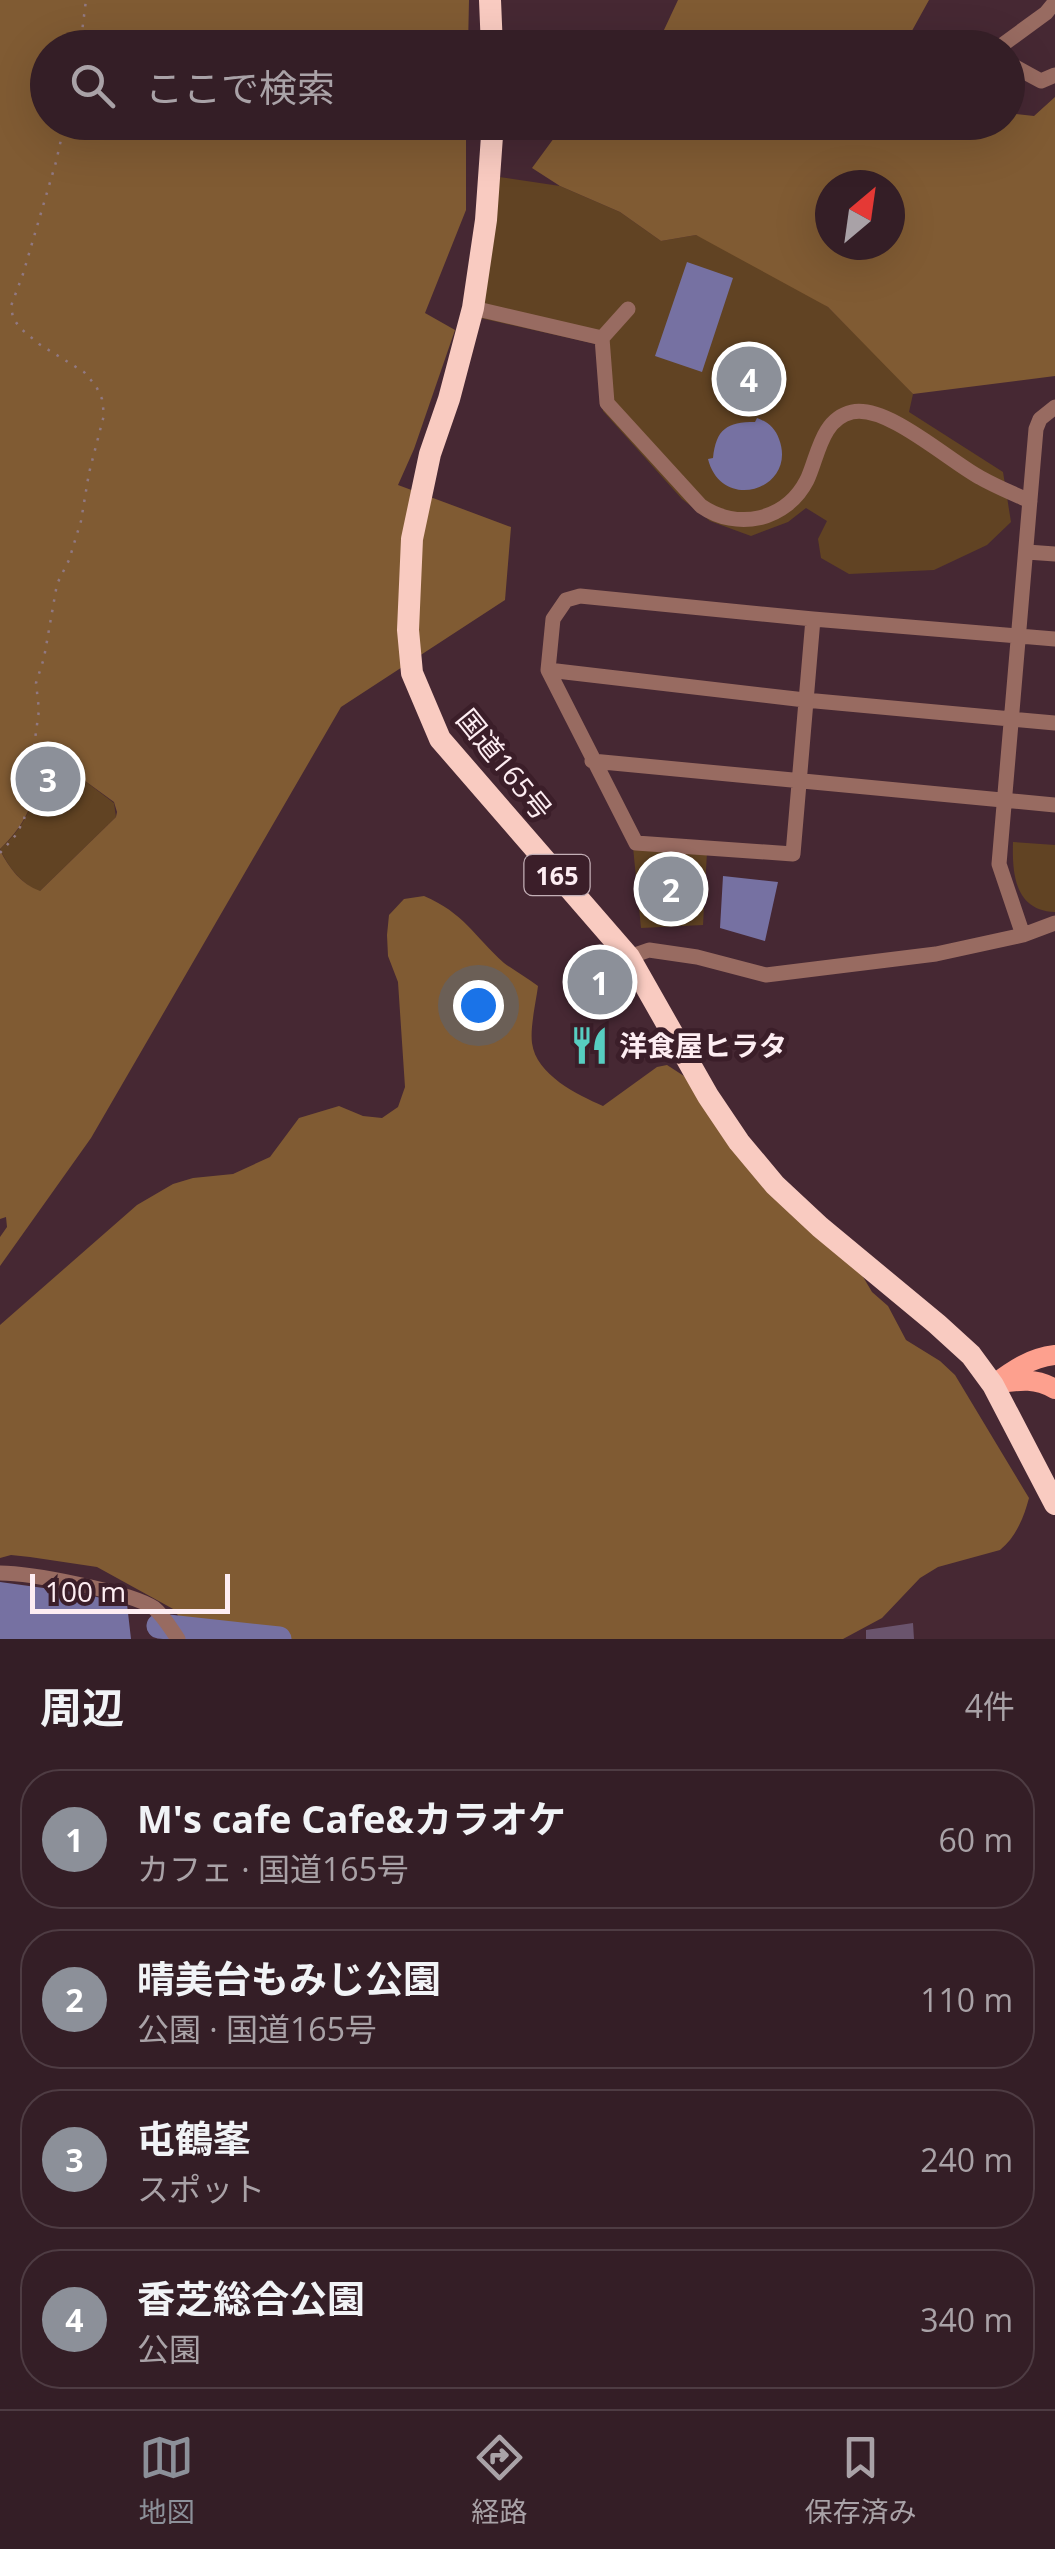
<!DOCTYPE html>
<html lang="ja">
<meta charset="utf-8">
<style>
:root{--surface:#341e26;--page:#3f2b32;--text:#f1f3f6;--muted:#a9a2a7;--line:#4e3c43;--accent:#8c9099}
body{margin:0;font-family:"Open Sans","Noto Sans JP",sans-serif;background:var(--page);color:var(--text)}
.compass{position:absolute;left:815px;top:170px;width:90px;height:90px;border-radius:50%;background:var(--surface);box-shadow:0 10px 40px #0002;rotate:29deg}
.scale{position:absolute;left:30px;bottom:25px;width:200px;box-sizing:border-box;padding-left:10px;border:5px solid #fdedf2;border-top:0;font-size:28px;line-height:35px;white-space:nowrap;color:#fdedf2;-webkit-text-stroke:8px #3b1e29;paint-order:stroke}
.you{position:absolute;left:478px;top:1005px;width:35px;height:35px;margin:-25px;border:8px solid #fff;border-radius:50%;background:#1a73e8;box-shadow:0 0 0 15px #1a73e833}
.badge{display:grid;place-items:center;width:65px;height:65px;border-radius:50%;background:var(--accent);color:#fff;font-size:32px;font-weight:700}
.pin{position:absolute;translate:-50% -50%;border:5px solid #fff;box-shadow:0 2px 10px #0006}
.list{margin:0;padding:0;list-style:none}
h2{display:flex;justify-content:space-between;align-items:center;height:130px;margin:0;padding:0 40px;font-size:42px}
h2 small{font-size:32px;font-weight:400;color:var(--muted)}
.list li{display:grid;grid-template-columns:65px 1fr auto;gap:30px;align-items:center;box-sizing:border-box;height:140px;margin:0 20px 20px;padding:0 20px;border:2px solid var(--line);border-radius:40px}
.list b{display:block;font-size:38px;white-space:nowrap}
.list p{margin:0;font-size:32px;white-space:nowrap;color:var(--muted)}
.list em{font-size:32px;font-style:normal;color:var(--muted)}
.icon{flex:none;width:55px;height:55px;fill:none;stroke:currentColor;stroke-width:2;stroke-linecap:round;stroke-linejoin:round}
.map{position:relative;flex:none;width:1055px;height:1639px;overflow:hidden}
.search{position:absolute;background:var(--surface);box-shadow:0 10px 40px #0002;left:30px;right:30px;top:30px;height:110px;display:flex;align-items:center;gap:25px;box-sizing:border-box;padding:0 35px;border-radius:55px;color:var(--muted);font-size:38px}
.sheet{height:770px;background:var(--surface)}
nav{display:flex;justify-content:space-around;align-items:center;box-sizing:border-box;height:140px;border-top:2px solid var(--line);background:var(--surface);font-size:28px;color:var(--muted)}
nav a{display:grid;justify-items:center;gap:5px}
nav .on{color:var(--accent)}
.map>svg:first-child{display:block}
.green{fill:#614323}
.forest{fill:#805b33;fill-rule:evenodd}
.water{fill:#7671a2}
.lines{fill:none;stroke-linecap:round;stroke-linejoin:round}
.river{stroke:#7671a2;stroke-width:25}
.building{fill:#6a546d}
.path{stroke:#917982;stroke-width:2.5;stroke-dasharray:2.5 8;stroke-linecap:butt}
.minor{stroke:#986b61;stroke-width:15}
.major{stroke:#fda08e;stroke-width:20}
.highway{stroke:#f9cbc1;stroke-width:22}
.labels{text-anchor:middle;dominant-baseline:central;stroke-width:10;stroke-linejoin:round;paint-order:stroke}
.shield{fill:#3b1e29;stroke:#c3afb6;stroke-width:2.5}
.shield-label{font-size:25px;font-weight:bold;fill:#fdedf2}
.street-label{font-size:28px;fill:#fdedf2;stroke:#3b1e29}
.poi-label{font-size:28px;font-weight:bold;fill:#fdedf2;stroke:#3b1e29;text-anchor:start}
</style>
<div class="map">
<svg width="1055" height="1639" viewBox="0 0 1055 1639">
<rect width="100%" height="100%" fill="#462833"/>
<path class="green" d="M499,177L560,186L620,212L661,241L696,235L765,264L828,307L885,364L913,394L909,412L1003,472L1011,522L987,545L934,570L849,574L821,558L818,539L827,521L806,508L788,522L751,536L710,521L682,499L603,411L596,344L480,318Z
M44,750L114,803L116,817L39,892C21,883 8,867 0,849C34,818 35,793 44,750Z
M1013,842L1055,845V912C1015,911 1012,874 1013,842Z
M633,847L707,852L703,925L641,928Z"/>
<path class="forest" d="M0,0H469L468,47L48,48V122L466,123V210L425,313L455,330L414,449L398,485L511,527L505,600L341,707L91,1138L0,1266V1237L7,1227L6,1217L0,1219V850C9,868 21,884 40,891L116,817L117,812L114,802L44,751C35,793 33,818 0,849Z
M678,0H929L903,47H656Z
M1055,97V376L913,394L828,307L696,235L661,241L620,212L560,186L532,168L565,123L1008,122V113L1034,116ZM890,185V245H830V185Z
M424,896C464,913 474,936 504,963C515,971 527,978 538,986C536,1002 530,1027 532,1043C536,1075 578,1095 603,1106L657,1067L667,1065L684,1076L862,1275L872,1292L888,1306L906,1340L940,1361L955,1375L1029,1498C1024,1517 1016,1537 1000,1550L938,1567L920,1578L882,1618L843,1639H190L175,1610L97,1567L30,1557L11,1555L0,1558V1325L137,1205L173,1184L193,1178L233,1174L270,1157L299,1118L339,1106L363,1116L382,1118L398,1107L405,1087L398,982L388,956L387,935L389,915L404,899Z"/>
<path class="water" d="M687,262L733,278L702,372L655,356Z
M757,418C768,422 775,428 779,439C798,489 722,514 708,459L713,458C716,429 727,422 755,422Z
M723,876L778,882L765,941L720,928Z
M0,1582L80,1593L127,1604L131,1639H0Z"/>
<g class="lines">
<path class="river" d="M159,1626L279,1639"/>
</g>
<path class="building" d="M913,1623L914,1639H866V1630Z"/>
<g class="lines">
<path class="path" d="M80,48L86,0
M0,853L15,836L24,820L39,710L36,683L44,658L57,584L69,560L81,521L89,473L104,415L102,399L96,386L84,372L39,344L20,328L13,318L11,306L23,274L56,162L65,122"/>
<path class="minor" d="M998,48L1046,13L1055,2
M1008,63L1041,81L1055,75
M473,308L602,338L607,403L701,506C737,531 786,521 807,480C818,457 821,419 852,412C887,404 949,461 981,478C997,487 1014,494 1030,501
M602,338L628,309
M1027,552L1055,554
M813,619L793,854L636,843L548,670L553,619L566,600L580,596L813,619L1055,639
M548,670L805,700L1055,723
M592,761L1055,805
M1023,935L999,864L1036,429L1040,419L1055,407
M629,957L649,950L697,957L766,975L936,954L1023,935L1055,923
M0,1573C30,1573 131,1592 154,1608C163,1615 171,1629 178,1639"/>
<path class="major" d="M1000,1383C1021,1380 1036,1378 1055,1389
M993,1385C1013,1370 1030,1358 1055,1355"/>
<path class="highway" d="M490,0L492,48
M493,122L486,220L473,308L449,399L430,454L412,539L408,630L412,673L440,739L629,957L708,1096L739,1142L775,1185L820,1227L937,1324L971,1355L993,1385L1055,1504"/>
</g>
<defs>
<symbol id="restaurant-bare" viewBox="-9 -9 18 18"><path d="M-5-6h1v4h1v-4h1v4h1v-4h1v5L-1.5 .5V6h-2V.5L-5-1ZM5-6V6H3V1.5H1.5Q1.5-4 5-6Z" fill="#57cec1" stroke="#3b1e29" stroke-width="2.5" paint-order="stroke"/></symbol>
</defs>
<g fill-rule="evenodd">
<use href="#restaurant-bare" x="562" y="1018" width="55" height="55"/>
</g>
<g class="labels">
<rect class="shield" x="524.5" y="855" width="65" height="40" rx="8"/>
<g class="shield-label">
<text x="557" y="875">165</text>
</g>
<g class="street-label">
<text transform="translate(505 764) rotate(51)">国道165号</text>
</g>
<g class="poi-label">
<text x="619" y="1045">洋食屋ヒラタ</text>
</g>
</g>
</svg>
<svg class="compass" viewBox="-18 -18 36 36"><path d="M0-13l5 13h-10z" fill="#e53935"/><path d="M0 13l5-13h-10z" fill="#a9a2a7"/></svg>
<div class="scale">100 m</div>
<div class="you"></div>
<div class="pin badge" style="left:600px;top:982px">1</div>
<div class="pin badge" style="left:671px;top:889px">2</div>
<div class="pin badge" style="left:48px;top:779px">3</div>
<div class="pin badge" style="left:749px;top:379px">4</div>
<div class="search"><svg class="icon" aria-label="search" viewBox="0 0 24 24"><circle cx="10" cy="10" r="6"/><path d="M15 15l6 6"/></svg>ここで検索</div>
</div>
<section class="sheet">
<h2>周辺<small>4件</small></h2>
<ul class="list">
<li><span class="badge">1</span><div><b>M's cafe Cafe&amp;カラオケ</b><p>カフェ · 国道165号</p></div><em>60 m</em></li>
<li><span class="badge">2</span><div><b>晴美台もみじ公園</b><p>公園 · 国道165号</p></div><em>110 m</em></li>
<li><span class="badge">3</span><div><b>屯鶴峯</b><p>スポット</p></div><em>240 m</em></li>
<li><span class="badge">4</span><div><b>香芝総合公園</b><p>公園</p></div><em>340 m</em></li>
</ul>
</section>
<nav>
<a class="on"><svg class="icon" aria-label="map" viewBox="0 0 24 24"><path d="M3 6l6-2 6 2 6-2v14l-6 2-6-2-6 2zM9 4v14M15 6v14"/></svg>地図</a>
<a><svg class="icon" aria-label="directions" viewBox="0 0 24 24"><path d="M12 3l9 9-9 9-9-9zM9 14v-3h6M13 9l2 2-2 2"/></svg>経路</a>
<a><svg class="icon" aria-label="saved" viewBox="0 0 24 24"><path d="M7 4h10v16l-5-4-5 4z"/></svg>保存済み</a>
</nav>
